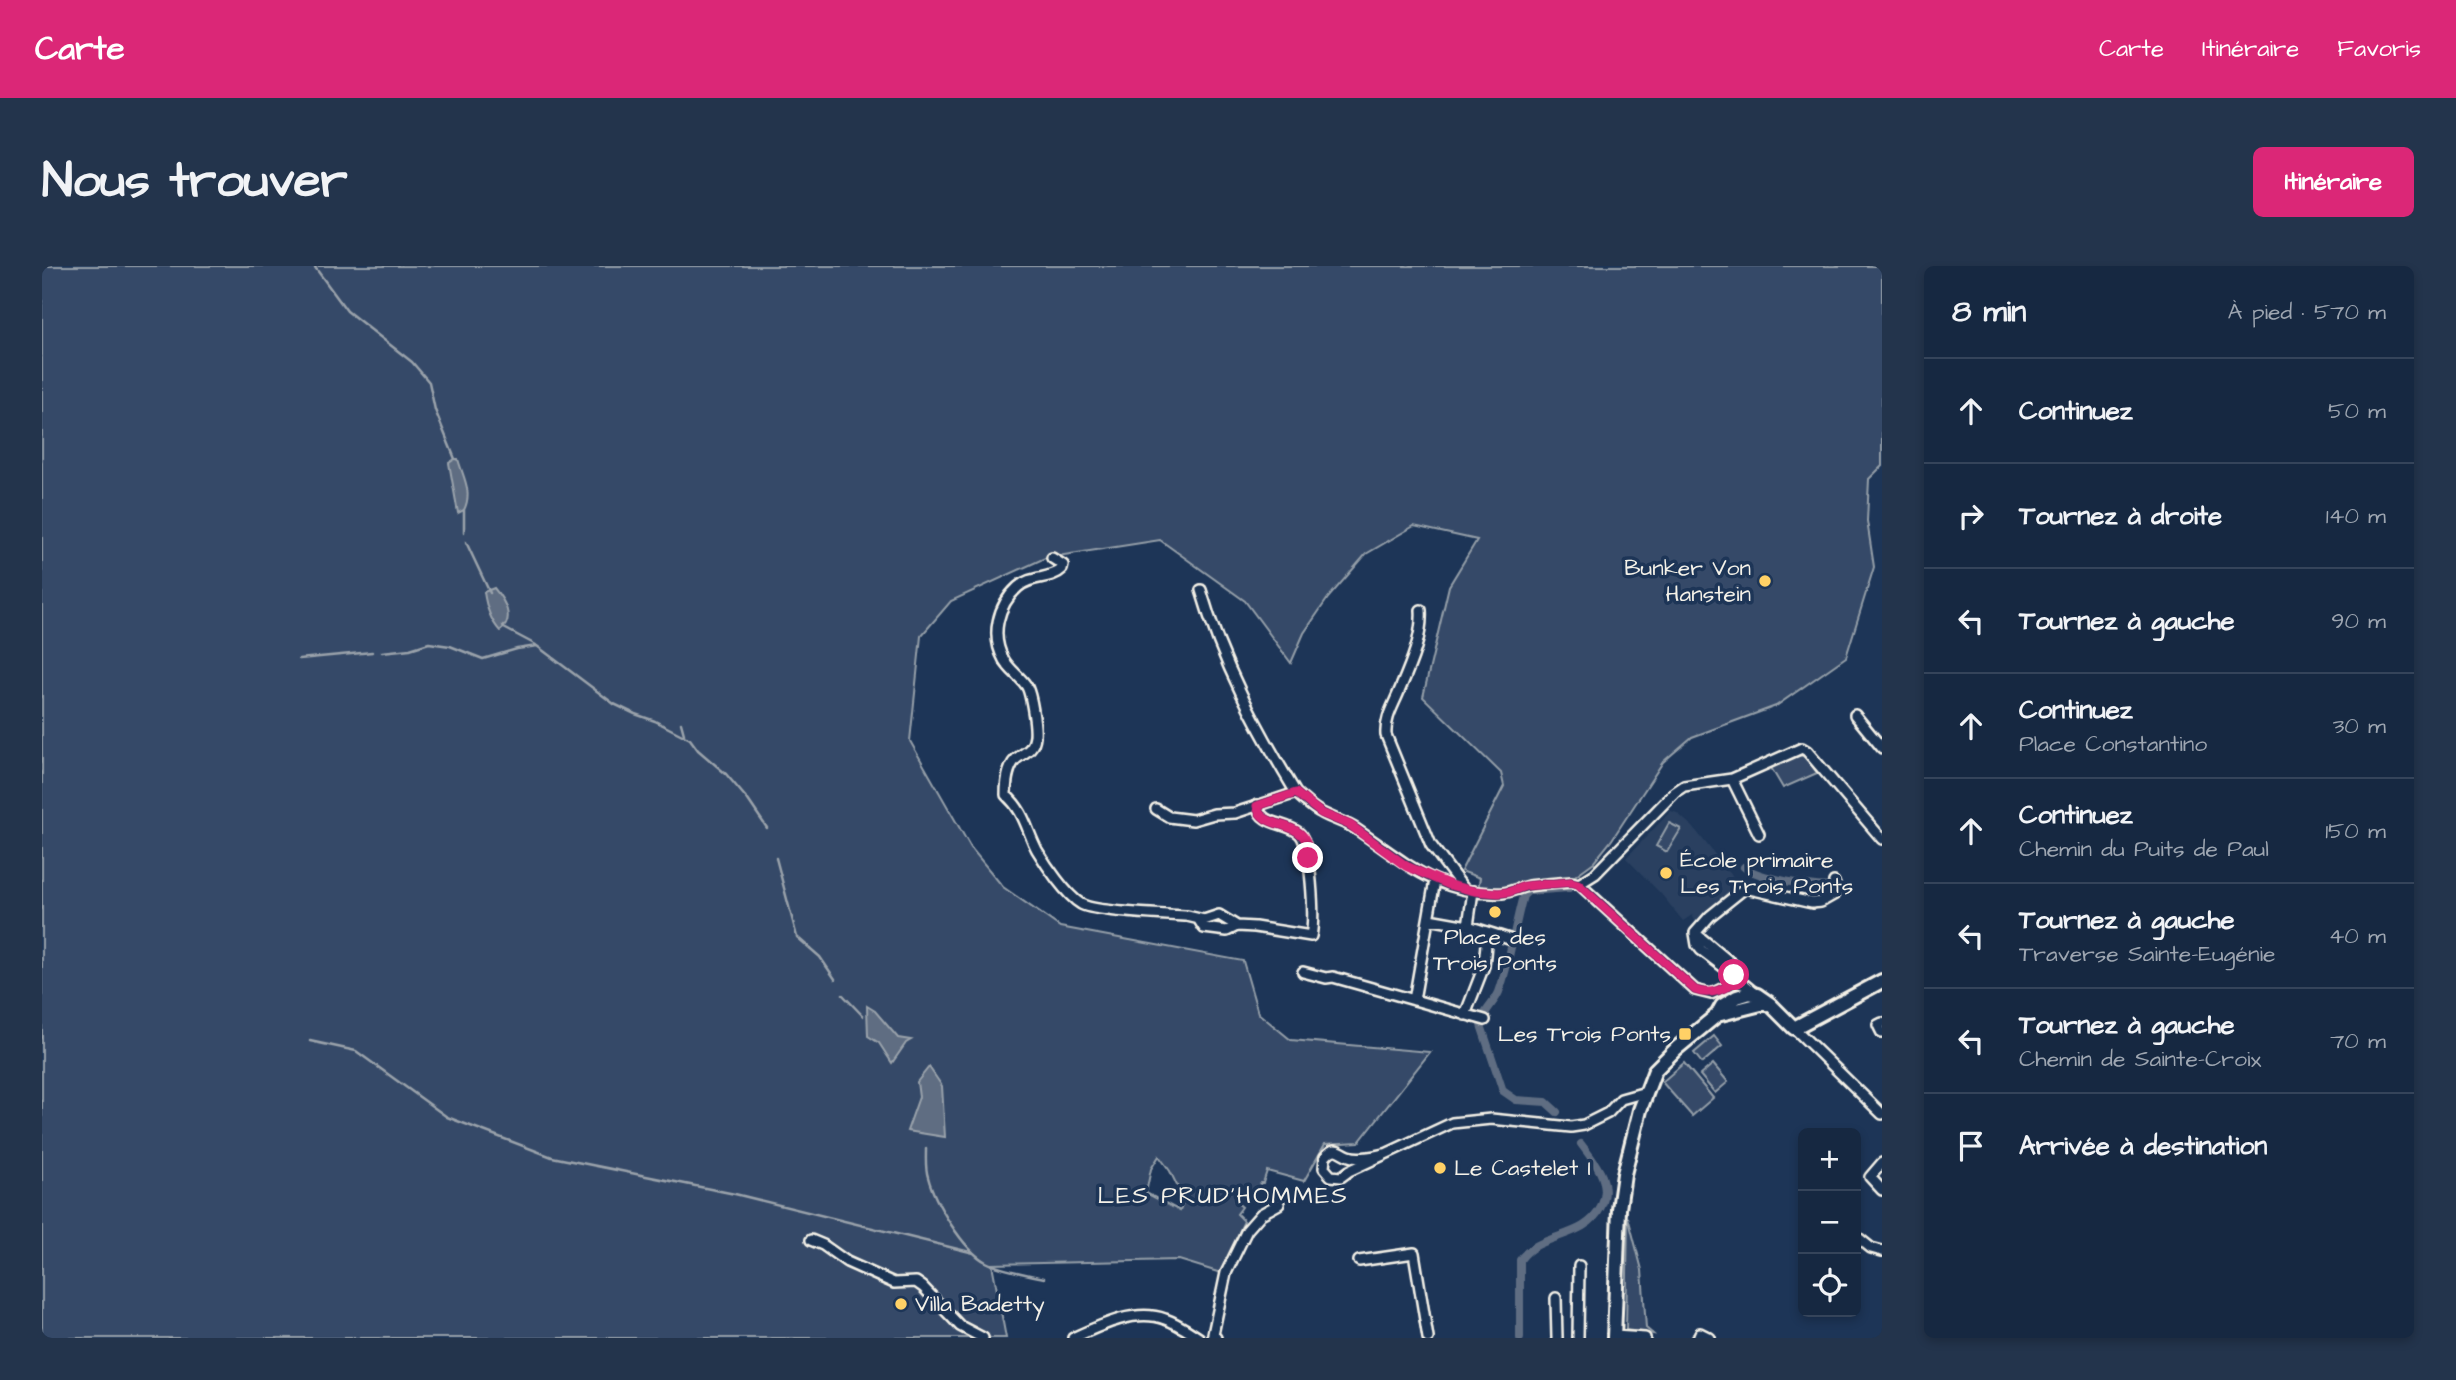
<!DOCTYPE html>
<html lang="fr">
<meta charset="utf-8">
<style>
:root{--surface:#162841;--page:#23344c;--text:#f1f3f6;--muted:#9ea6b1;--line:#35445a;--accent:#db2777}
body{margin:0;font-family:"Architects Daughter",sans-serif;background:var(--page);color:var(--text)}
.controls{position:absolute;right:21px;bottom:21px;display:grid;overflow:hidden;border-radius:10px;box-shadow:0 4px 10px #0003}
.controls button{width:63px;height:63px;display:grid;place-items:center;padding:0;border:0;border-bottom:2px solid var(--line);background:var(--surface);color:var(--text);font:35px sans-serif}
.stop{position:absolute;width:21px;height:21px;margin:-16px;border:5px solid #db2777;border-radius:50%;background:#fff}
.stop.end{background:#db2777;border-color:#fff;box-shadow:0 2px 7px #0008}
.list{margin:0;padding:0;list-style:none}
h2{display:flex;justify-content:space-between;align-items:center;height:91px;margin:0;padding:0 28px;font-size:30px}
h2 small{font-size:23px;font-weight:400;color:var(--muted)}
.list li{display:grid;grid-template-columns:46px 1fr auto;gap:21px;align-items:center;box-sizing:border-box;height:105px;padding:0 28px;border-top:2px solid var(--line)}
.list b{display:block;font-size:26px;white-space:nowrap}
.list p{margin:0;font-size:23px;white-space:nowrap;color:var(--muted)}
.list em{font-size:23px;font-style:normal;color:var(--muted)}
.icon{flex:none;width:38px;height:38px;fill:none;stroke:currentColor;stroke-width:2;stroke-linecap:round;stroke-linejoin:round}
.map{position:relative;flex:none;width:1840px;height:1072px;overflow:hidden;border-radius:10px}
header{display:flex;align-items:center;gap:42px;box-sizing:border-box;height:98px;padding:0 35px;background:var(--accent);color:#fff}
header strong{font-size:33px}
nav{display:flex;gap:38px;margin-inline-start:auto;font-size:24px}
.intro{display:flex;align-items:center;justify-content:space-between;box-sizing:border-box;height:168px;padding:0 42px}
h1{margin:0;font-size:49px}
.button{padding:18px 32px;border-radius:10px;background:var(--accent);color:#fff;font-size:24px;font-weight:700}
main{display:flex;gap:42px;padding:0 42px}
aside{flex:1;background:var(--surface);border-radius:10px;box-shadow:0 4px 10px #0003}
.map>svg:first-child{display:block}
.built{fill:#2a4060}
.green{fill:#354a67;stroke:#949ea8;stroke-width:2;fill-rule:evenodd}
.water{fill:#5e6d82;stroke:#9aa2ab;stroke-width:2}
.lines{fill:none;stroke-linecap:round;stroke-linejoin:round}
.stream{stroke:#9aa2ab;stroke-width:2.5}
.canal{stroke:#5e6d82;stroke-width:8}
.street-casing{stroke:#f4f1e8;stroke-width:14}
.secondary-casing{stroke:#f4f1e8;stroke-width:18}
.street{stroke:#1d3557;stroke-width:9}
.secondary{stroke:#1d3557;stroke-width:12}
.route{stroke:#db2777;stroke-width:9}
.poi-dot{fill:#ffd166;stroke:#1d3557;stroke-width:2.5}
.labels{text-anchor:middle;dominant-baseline:central;stroke-width:7;stroke-linejoin:round;paint-order:stroke}
.poi-label{font-size:23px;fill:#f4f1e8;stroke:#1d3557;text-anchor:start}
.neighbourhood-label{font-size:24px;letter-spacing:2px;fill:#f4f1e8;stroke:#1d3557}
</style>
<header>
<strong>Carte</strong>
<nav><a>Carte</a><a>Itinéraire</a><a>Favoris</a></nav>
</header>
<div class="intro"><h1>Nous trouver</h1><a class="button">Itinéraire</a></div>
<main>
<div class="map">
<svg width="1840" height="1072" viewBox="0 0 1840 1072">
<rect width="100%" height="100%" fill="#1d3557"/>
<filter id="ink" filterUnits="userSpaceOnUse"><feTurbulence type="fractalNoise" baseFrequency=".0143" numOctaves="2"/><feDisplacementMap in="SourceGraphic" scale="14" xChannelSelector="R" yChannelSelector="G"/><feConvolveMatrix kernelMatrix="1 2 1 2 8 2 1 2 1" color-interpolation-filters="sRGB"/></filter>
<g filter="url(#ink)">
<path class="built" d="M1629,545L1635,547L1651,561L1699,621L1660,653L1657,651L1654,657L1650,649L1641,655L1620,629L1584,592Z"/>
<path class="green" d="M0,0H1840V200L1827,213L1825,255L1832,301L1804,391L1734,440L1650,471L1621,496L1569,575L1552,596L1530,612L1448,624L1436,623L1438,612L1419,605L1462,520L1459,507L1381,431L1407,320L1435,274L1372,260L1324,288L1286,332L1262,367L1249,397L1203,335L1118,274L1003,292L909,335L879,370L868,475L929,582L961,621L1018,661L1201,695L1216,747L1249,774L1388,786L1317,876L1283,878L1262,915L1225,905L1221,917H1219L1209,933L1201,926L1193,935L1200,941L1195,948L1202,955L1197,966V974L1179,1007L1137,994L950,998L964,1072H0ZM1117,890L1128,905L1142,934L1138,945L1104,927L1109,903Z
M1757,489L1764,491L1775,507L1741,522L1728,500Z
M1627,557L1639,563L1625,586L1614,580Z
M1672,770L1680,780L1660,797L1652,787Z
M1642,797L1671,832L1650,850L1620,816Z
M1671,798L1686,816L1673,827L1658,809Z
M1586,951L1600,1004L1604,1062L1611,1068L1584,1064Z"/>
<path class="water" d="M413,193H416C421,211 431,226 422,244L416,247L407,197Z
M452,322C462,334 474,353 458,365C448,354 444,340 442,326Z
M825,740L833,745L856,772L869,774L864,777L850,797L837,777L826,770Z
M887,801L900,820L903,871L865,865L877,831L875,816Z"/>
<g class="lines">
<path class="stream" d="M272,0L305,45L370,96L387,116L393,144L413,193
M422,266V244
M424,276L448,327
M461,359L462,362L494,379
M340,386L368,383L387,377L408,380L441,393L475,383L495,380L572,438L593,448L613,455L648,473L656,484L684,508L706,534L725,562
M257,393L330,386
M639,457L642,468
M734,592L755,671L778,691L793,713
M801,729L821,750
M268,775L314,785L405,851L510,891L693,928L932,987
M884,883C884,893 883,902 886,911C892,935 921,984 944,996C961,1005 982,1007 1002,1012"/>
<path class="canal" d="M1702,601C1714,611 1775,623 1791,620
M1515,846L1504,836L1474,834L1461,825L1439,759C1440,746 1452,738 1457,726C1468,695 1472,662 1481,630L1486,625L1527,622
M1478,1072V994C1497,966 1543,974 1559,941C1571,916 1553,897 1539,878"/>
<defs>
<path id="street" d="M1010,292L1021,299L1020,303C1009,314 989,309 976,321C956,339 948,369 962,394C967,403 977,410 983,418C989,424 994,460 993,470C992,481 986,485 978,490C966,497 964,517 964,529C983,546 984,563 995,584C1004,599 1024,629 1039,638C1051,646 1126,649 1145,650L1162,654L1177,649L1195,660L1213,661L1269,670C1273,652 1269,580 1258,568C1245,555 1219,561 1215,539
M1159,324C1180,397 1215,462 1254,527C1262,534 1270,542 1280,547C1291,553 1303,556 1314,563C1361,595 1398,630 1460,627C1469,626 1477,622 1486,620C1500,618 1515,617 1529,616L1537,618L1653,724L1669,728L1694,716L1703,719L1715,729
M1379,344C1381,372 1367,402 1356,428C1350,442 1343,453 1344,469L1389,579L1422,623
M1813,449L1840,482
M1690,513L1717,568
M1114,543L1127,551L1151,554L1172,548L1193,547L1254,527
M1537,618L1553,608L1633,526L1642,520L1690,513L1760,482L1765,485L1840,573
M1387,653L1426,660L1467,673
M1157,654L1162,662L1185,665L1195,660
M1426,660L1431,625
M1653,667L1668,650L1703,622L1770,637L1779,636L1793,628L1794,622L1792,616
M1653,667L1695,702L1697,708L1694,716
M1653,667L1655,679L1659,684L1696,712
M1261,706L1284,712L1291,711L1443,754
M1372,734L1393,614
M1423,749L1442,700L1445,667
M1752,762L1840,848
M1840,767L1836,759L1840,757
M1342,888C1332,890 1317,894 1307,890C1296,886 1294,878 1283,891L1282,902L1289,910L1299,911L1307,905L1410,857L1449,853L1529,861L1542,859L1566,847L1579,833L1604,826
M1840,897L1828,911L1840,924
M1814,970L1829,982L1840,985
M769,974L781,979L805,996L852,1017L874,1016L881,1021L918,1060L941,1072
M1317,995L1372,987L1386,1072
M1514,1032L1515,1072
M1572,1070L1603,1072
M1031,1072C1057,1060 1093,1042 1123,1053C1135,1057 1146,1065 1157,1072
M1174,1072L1171,1068L1184,1007L1205,964L1219,948L1237,938
M1536,1072L1537,1000
M1656,1072L1658,1067L1668,1072"/>
<path id="secondary" d="M1675,749L1719,738H1728
M1572,1072L1577,943L1582,908L1598,844L1613,804L1635,782L1675,749L1680,740L1695,731L1708,727L1715,729L1728,738L1752,762L1840,715"/>
</defs>
<use href="#street" class="street-casing"/>
<use href="#secondary" class="secondary-casing"/>
<use href="#street" class="street"/>
<use href="#secondary" class="secondary"/>
</g>
</g>
<g class="lines" filter="url(#ink)">
<path class="route" d="M1266,592C1265,587 1266,579 1264,575C1254,554 1219,563 1215,540L1254,527L1279,547L1308,559L1364,600L1408,619L1432,625L1456,627L1467,626L1483,620L1529,616L1536,618L1653,724C1669,730 1685,723 1696,712L1692,709"/>
</g>
<g class="poi-dot">
<circle cx="1723" cy="315" r="7"/>
<circle cx="1624" cy="607" r="7"/>
<circle cx="1453" cy="646" r="7"/>
<rect x="1636" y="761" width="14" height="14" rx="3.5"/>
<circle cx="1398" cy="902" r="7"/>
<circle cx="859" cy="1038" r="7"/>
</g>
<g class="labels">
<g class="poi-label">
<text x="1709" y="302" text-anchor="end">Bunker Von<tspan x="1709" dy="26">Hanstein</tspan></text>
<text x="1638" y="594">École primaire<tspan x="1638" dy="26">Les Trois Ponts</tspan></text>
<text x="1453" y="671" text-anchor="middle">Place des<tspan x="1453" dy="26">Trois Ponts</tspan></text>
<text x="1629" y="768" text-anchor="end">Les Trois Ponts</text>
<text x="1412" y="902">Le Castelet I</text>
<text x="873" y="1038">Villa Badetty</text>
</g>
<g class="neighbourhood-label">
<text x="1181" y="930">LES PRUD'HOMMES</text>
</g>
</g>
</svg>
<div class="controls">
<button>+</button>
<button>−</button>
<button><svg class="icon" aria-label="locate" viewBox="0 0 24 24"><circle cx="12" cy="12" r="6"/><path d="M12 2v4M12 18v4M2 12h4M18 12h4"/></svg></button>
</div>
<div class="stop" style="left:1692px;top:709px"></div>
<div class="stop end" style="left:1266px;top:592px"></div>
</div>
<aside>
<h2>8 min<small>À pied · 570 m</small></h2>
<ul class="list">
<li><svg class="icon" aria-label="ahead" viewBox="0 0 24 24"><path d="M12 20V5M6 11l6-6 6 6"/></svg><div><b>Continuez</b></div><em>50 m</em></li>
<li><svg class="icon" aria-label="right" viewBox="0 0 24 24"><path d="M7 20v-9h11M14 6l5 5-5 5"/></svg><div><b>Tournez à droite</b></div><em>140 m</em></li>
<li><svg class="icon" aria-label="left" viewBox="0 0 24 24"><path d="M17 20v-9H6M10 6l-5 5 5 5"/></svg><div><b>Tournez à gauche</b></div><em>90 m</em></li>
<li><svg class="icon" aria-label="ahead" viewBox="0 0 24 24"><path d="M12 20V5M6 11l6-6 6 6"/></svg><div><b>Continuez</b><p>Place Constantino</p></div><em>30 m</em></li>
<li><svg class="icon" aria-label="ahead" viewBox="0 0 24 24"><path d="M12 20V5M6 11l6-6 6 6"/></svg><div><b>Continuez</b><p>Chemin du Puits de Paul</p></div><em>150 m</em></li>
<li><svg class="icon" aria-label="left" viewBox="0 0 24 24"><path d="M17 20v-9H6M10 6l-5 5 5 5"/></svg><div><b>Tournez à gauche</b><p>Traverse Sainte-Eugénie</p></div><em>40 m</em></li>
<li><svg class="icon" aria-label="left" viewBox="0 0 24 24"><path d="M17 20v-9H6M10 6l-5 5 5 5"/></svg><div><b>Tournez à gauche</b><p>Chemin de Sainte-Croix</p></div><em>70 m</em></li>
<li><svg class="icon" aria-label="arrive" viewBox="0 0 24 24"><path d="M6 21V4h12l-3 4 3 4H6"/></svg><div><b>Arrivée à destination</b></div></li>
</ul>
</aside>
</main>
